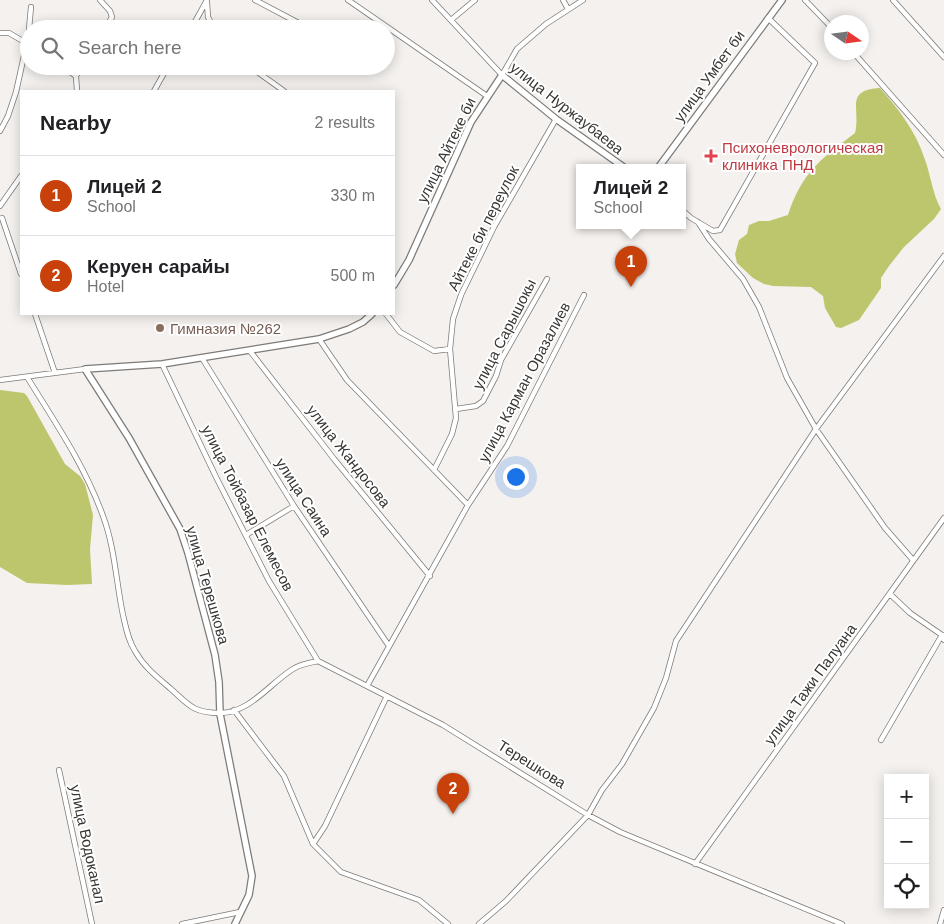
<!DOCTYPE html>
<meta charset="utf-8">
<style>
:root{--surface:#fff;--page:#f6f6f6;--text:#202124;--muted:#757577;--line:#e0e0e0;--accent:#c8410a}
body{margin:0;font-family:Arial,sans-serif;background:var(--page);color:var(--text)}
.controls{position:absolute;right:15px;bottom:15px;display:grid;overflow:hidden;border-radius:0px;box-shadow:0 2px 12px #0003}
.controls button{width:45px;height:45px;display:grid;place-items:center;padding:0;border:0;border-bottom:1px solid var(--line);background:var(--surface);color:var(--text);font:25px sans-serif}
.compass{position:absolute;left:824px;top:15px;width:45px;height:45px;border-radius:50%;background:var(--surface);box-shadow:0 2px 12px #0003;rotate:103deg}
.you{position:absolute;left:515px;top:476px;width:18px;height:18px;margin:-12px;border:4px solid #fff;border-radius:50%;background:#1a73e8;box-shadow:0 0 0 8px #1a73e833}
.badge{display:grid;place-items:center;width:32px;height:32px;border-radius:50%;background:var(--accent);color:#fff;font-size:16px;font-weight:700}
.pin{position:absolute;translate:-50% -41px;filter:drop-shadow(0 1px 2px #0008)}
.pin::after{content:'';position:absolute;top:26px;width:18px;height:15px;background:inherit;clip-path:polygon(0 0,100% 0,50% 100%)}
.popup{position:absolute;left:576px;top:164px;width:110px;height:65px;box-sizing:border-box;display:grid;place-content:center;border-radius:0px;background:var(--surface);filter:drop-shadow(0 1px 4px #0005);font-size:16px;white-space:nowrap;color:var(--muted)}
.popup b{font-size:19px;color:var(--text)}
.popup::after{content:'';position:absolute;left:50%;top:100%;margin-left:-10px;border:10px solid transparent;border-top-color:var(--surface)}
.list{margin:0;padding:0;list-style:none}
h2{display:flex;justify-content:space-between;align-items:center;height:65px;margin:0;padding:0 20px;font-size:21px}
h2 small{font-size:16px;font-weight:400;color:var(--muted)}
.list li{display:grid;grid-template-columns:32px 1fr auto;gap:15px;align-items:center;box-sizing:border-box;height:80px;padding:0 20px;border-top:1px solid var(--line)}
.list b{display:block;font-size:19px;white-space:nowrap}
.list p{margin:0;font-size:16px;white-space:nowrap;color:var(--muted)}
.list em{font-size:16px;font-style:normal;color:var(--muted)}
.icon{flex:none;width:28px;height:28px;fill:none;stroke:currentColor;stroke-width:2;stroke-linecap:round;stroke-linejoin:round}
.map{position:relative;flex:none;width:944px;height:924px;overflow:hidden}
.search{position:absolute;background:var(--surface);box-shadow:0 2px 12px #0003;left:20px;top:20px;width:375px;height:55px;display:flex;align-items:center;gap:12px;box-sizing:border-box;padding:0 18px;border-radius:28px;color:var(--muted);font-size:19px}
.panel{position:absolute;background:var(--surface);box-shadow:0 2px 12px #0003;left:20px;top:90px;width:375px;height:225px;border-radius:0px}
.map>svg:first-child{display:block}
.green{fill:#bdc66d}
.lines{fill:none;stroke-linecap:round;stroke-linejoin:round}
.street-casing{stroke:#7d7a77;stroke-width:6}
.secondary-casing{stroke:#7d7a77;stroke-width:8}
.street{stroke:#fff;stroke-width:4.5}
.secondary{stroke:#fff;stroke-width:5.5}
.health-dot{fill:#e0444e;stroke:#fff;stroke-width:2}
.education-dot{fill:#8d6e63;stroke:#fff;stroke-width:2}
.labels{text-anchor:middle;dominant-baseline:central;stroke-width:4;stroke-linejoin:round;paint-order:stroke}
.street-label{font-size:15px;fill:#373634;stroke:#fff}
.health-label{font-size:15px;fill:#be3a42;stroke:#fff;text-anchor:start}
.education-label{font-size:15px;fill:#785e54;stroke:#fff;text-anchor:start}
</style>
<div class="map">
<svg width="944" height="924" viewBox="0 0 944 924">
<rect width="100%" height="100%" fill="#f4f1ee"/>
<path class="green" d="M880,88C898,108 916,132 924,157C931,175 932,193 941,209L934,219L904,247L889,266L881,278V288L859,320L841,328L836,327L825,308L823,296L811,287L773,286L764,284L753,278L737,263L735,254L739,240L747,234L749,225L759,221H769L788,215C802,172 821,159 855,133C861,109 844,90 880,88Z
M0,390L24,393L27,396L65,464L80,476L85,484L93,515L90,549L92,584L67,585L27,583L0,567Z"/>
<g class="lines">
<defs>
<path id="street" d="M100,0L110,11L112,17L105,29
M255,0L310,29
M348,0L487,96
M432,0L502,75L517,49L546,24L583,0
M563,0L568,9
M805,0L832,28
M893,0L944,57
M207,3L208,17L214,29
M451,20L475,0
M29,29L31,7
M191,29L207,0
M0,33H9L28,44
M853,52L944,155
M61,66L76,76
M249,66L284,91
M380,66L381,67
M77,91L76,76L82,66
M154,91L168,66
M0,131L8,116L16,92L29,33
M0,206L21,176
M682,210L691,218L713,231L720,230L815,63L768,18
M2,218L21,274
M698,222L709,239L743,279L759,307L787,378L816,429L885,528L913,560
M35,314L55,373
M386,314L400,332L434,351L450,349
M319,339L347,380L468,505
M250,351L334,459L430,576
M202,358L294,506L389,646
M162,364L216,477L269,581L318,661
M27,377C55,422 85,466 103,516C115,548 116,582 123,615C126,628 128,640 135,651C144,667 157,677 171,689C189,705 193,713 220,713C250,713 270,683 293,669C301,664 309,663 318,661L443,725L588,815L620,832L842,924
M0,380L85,369
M456,409L476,406L483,401L496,376L501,360L547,279
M434,470L452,434L456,418L450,349L453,319L461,295L494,227L556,119
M246,535L294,506
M890,594L910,613L942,635L944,640
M367,686L468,505L507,446L584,295
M234,710L284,776L313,844L341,872L419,900L448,924
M881,740L942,635H944
M59,770L92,924
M313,844L325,826L387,696
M695,864L944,518
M182,924L240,912
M479,924L506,901L588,815L602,790L622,764L654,708L666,678L676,641L816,429L944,256
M940,924L944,910"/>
<path id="secondary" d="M658,168L782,0
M394,285L409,260L471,122L502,75L556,119L625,168
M235,924L249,895L252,876L220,714L219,682L215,655L188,553L180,529L129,438L85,369L162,364L319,339L349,329L363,322L372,314"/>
</defs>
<use href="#street" class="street-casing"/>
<use href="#secondary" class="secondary-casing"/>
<use href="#street" class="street"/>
<use href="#secondary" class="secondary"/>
</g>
<path class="health-dot" d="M708.5 148.5h5v5h5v5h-5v5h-5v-5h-5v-5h5z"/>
<circle class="education-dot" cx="160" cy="328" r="5"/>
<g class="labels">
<g class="street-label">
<text transform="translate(709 76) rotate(-54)">улица Умбет би</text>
<text transform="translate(567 108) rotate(38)">улица Нуржаубаева</text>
<text transform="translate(446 150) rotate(-64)">улица Айтеке би</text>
<text transform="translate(483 228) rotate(-63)">Айтеке би переулок</text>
<text transform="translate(504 334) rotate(-63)">улица Сарышокы</text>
<text transform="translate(524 382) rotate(-62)">улица Карман Оразалиев</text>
<text transform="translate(349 456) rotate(52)">улица Жандосова</text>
<text transform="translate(304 497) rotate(57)">улица Саина</text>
<text transform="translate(248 508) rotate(63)">улица Тойбазар Елемесов</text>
<text transform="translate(208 585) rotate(74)">улица Терешкова</text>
<text transform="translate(810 684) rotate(-54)">улица Тажи Палуана</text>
<text transform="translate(532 764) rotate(32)">Терешкова</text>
<text transform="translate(88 844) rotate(78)">улица Водоканал</text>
</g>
<g class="health-label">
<text x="722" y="147">Психоневрологическая<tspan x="722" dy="17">клиника ПНД</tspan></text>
</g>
<g class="education-label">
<text x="170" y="328">Гимназия №262</text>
</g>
</g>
</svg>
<div class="controls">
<button>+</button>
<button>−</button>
<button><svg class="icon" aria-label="locate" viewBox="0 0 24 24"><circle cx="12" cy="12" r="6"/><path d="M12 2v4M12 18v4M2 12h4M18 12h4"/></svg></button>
</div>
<svg class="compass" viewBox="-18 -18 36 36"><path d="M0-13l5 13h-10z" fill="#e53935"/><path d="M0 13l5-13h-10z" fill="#757577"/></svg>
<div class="you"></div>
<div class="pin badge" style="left:631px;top:287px">1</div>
<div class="popup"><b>Лицей 2</b>School</div>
<div class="pin badge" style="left:453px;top:814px">2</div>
<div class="search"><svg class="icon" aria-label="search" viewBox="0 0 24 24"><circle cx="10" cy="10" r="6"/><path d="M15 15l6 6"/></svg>Search here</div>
<section class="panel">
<h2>Nearby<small>2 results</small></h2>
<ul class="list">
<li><span class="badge">1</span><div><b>Лицей 2</b><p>School</p></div><em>330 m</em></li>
<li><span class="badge">2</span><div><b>Керуен сарайы</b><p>Hotel</p></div><em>500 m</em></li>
</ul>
</section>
</div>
